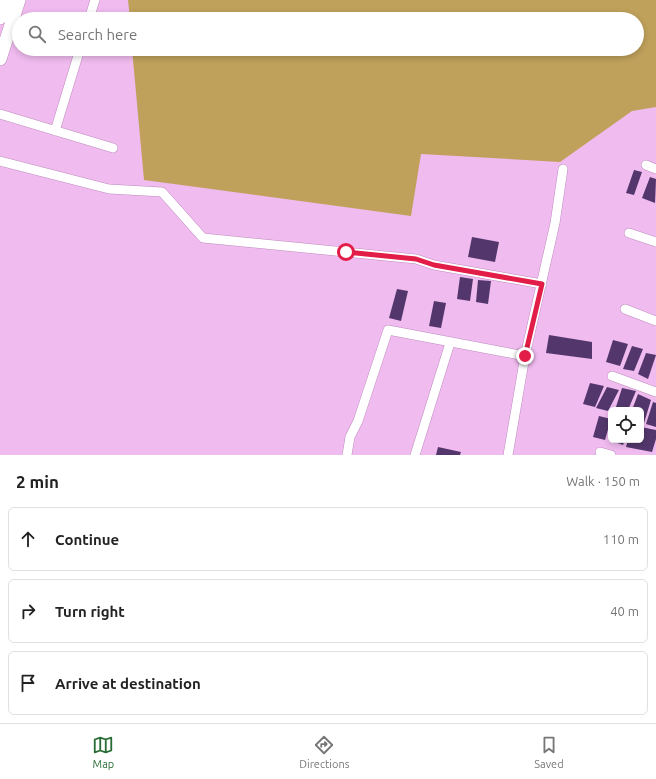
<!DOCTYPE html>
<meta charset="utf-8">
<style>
:root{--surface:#fff;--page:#f6f6f6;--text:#222;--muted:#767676;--line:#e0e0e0;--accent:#2a6c36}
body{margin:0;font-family:Ubuntu,sans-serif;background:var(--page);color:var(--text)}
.controls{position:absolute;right:12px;bottom:12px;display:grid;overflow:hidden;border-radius:6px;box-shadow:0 2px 6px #0003}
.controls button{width:36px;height:36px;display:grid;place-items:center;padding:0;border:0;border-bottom:1px solid var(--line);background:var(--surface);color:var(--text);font:20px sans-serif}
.stop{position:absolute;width:12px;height:12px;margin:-9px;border:3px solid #e11d48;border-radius:50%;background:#fff}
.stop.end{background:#e11d48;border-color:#fff;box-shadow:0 1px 4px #0008}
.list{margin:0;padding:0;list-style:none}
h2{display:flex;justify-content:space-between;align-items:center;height:52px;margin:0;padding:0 16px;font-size:17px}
h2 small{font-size:13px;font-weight:400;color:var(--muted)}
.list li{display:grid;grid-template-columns:26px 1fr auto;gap:12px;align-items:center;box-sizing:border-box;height:64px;margin:0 8px 8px;padding:0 8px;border:1px solid var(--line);border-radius:6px}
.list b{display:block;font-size:15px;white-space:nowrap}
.list em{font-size:13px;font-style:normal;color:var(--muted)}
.icon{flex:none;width:22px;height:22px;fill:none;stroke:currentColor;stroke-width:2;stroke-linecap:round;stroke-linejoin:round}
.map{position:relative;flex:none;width:656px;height:455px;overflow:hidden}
.search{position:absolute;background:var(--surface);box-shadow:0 2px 6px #0003;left:12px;right:12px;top:12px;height:44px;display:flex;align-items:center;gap:10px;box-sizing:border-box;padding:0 14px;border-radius:22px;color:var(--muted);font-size:15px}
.sheet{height:268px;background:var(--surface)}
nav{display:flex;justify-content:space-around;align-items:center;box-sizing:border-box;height:56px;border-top:1px solid var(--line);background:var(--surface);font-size:11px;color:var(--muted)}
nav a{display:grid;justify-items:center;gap:2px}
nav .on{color:var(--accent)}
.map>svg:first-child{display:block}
.green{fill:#bfa15b}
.building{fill:#53376c}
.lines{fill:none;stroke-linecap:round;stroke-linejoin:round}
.street-casing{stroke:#be8bbd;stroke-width:10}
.secondary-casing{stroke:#be8bbd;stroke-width:14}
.street{stroke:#fff;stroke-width:9}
.secondary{stroke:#fff;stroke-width:13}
.route{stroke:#e11d48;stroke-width:5}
</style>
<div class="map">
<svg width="656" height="455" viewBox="0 0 656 455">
<rect width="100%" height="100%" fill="#f0bbef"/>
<path class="green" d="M128,0H656V107L632,111L560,162L421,154L411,216L144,180L132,49H637V19H130Z"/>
<path class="building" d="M634,170L642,172L634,195L626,193Z
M650,177L656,179L655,203L642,198Z
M472,237L499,242L495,262L468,257Z
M460,277L473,279L470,301L457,299Z
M478,280L491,281L488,304L476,302Z
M397,289L408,291L401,321L389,318Z
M434,301L446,303L441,328L429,326Z
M549,335L592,342V359L546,353Z
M613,340L628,344L620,366L606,362Z
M632,346L643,349L634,371L623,369Z
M646,353L656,355L648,379L638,374Z
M590,383L604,386L595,407L583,404Z
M607,387L619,390L608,411L596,408Z
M622,388L636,391L628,410H615Z
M638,394L651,400L644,423L641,422V410H632Z
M653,402L656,403V427L646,424Z
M599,416L611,419L605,440L593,437Z
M641,427L656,430V439L652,452L626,447L628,440H641Z
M609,440H625L623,445Z
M438,447L461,452L460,455H436Z"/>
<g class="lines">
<defs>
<path id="street" d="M89,19L95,0
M0,114L113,148
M55,131L80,49
M0,161L109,189L162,192L203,238L416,259L434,265L542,284
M646,165L656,169
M629,233L656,242
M625,309L656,321
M612,376L656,392
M600,452L611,455
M347,455L350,437L358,421L388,330L525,356
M415,455L450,343
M508,455L525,356L555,223L563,169"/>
<path id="secondary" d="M0,18L6,0
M0,59L19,0"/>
</defs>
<use href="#street" class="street-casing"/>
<use href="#secondary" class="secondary-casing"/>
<use href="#street" class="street"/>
<use href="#secondary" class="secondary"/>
</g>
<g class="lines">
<path class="route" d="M346,252L416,259L434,265L542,284L525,356"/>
</g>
</svg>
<div class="controls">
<button><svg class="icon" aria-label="locate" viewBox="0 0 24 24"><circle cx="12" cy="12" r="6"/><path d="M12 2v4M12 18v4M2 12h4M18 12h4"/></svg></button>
</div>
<div class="stop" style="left:346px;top:252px"></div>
<div class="stop end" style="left:525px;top:356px"></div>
<div class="search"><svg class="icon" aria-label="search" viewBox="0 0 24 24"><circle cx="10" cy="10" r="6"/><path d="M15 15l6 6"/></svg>Search here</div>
</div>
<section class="sheet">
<h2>2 min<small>Walk · 150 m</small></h2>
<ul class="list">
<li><svg class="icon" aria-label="ahead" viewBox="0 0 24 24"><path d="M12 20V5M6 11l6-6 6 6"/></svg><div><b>Continue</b></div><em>110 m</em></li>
<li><svg class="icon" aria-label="right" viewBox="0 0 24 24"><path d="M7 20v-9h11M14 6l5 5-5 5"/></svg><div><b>Turn right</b></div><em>40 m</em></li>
<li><svg class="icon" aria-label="arrive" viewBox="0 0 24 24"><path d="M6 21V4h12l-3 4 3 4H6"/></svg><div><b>Arrive at destination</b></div></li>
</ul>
</section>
<nav>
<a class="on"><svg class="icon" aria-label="map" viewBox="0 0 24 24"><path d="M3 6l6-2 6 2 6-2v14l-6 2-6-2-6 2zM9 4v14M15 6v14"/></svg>Map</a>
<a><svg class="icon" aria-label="directions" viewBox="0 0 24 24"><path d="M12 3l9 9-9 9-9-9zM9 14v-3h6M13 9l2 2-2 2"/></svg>Directions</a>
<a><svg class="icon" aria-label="saved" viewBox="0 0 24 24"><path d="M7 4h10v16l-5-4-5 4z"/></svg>Saved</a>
</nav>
